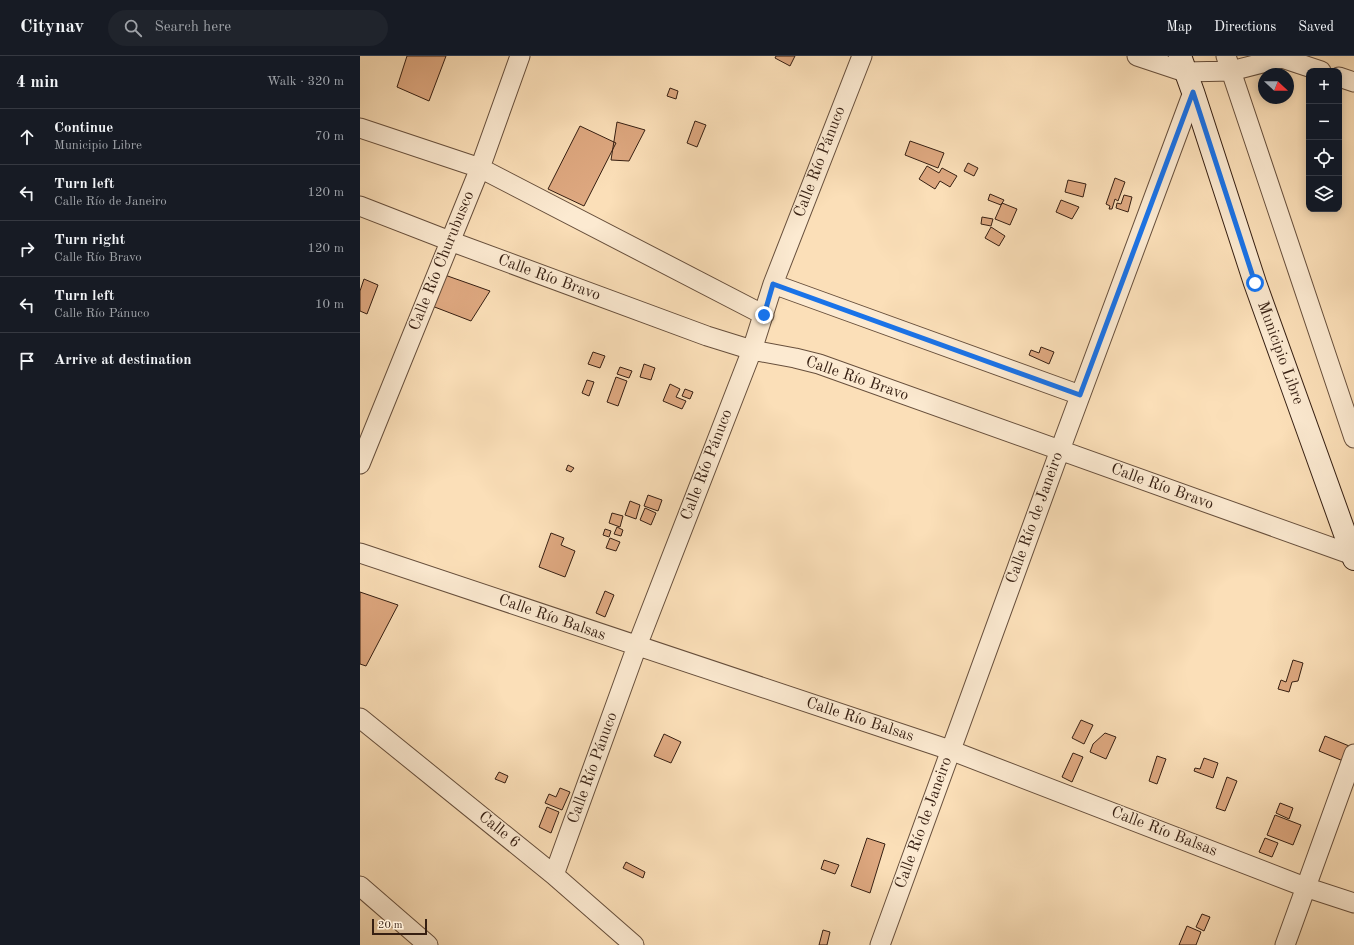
<!DOCTYPE html>
<meta charset="utf-8">
<style>
:root{--surface:#171b24;--page:#20242c;--text:#f1f3f6;--muted:#9ea1a6;--line:#363941}
body{margin:0;font-family:"Old Standard TT",serif;background:var(--page);color:var(--text)}
.controls{position:absolute;right:12px;top:12px;display:grid;overflow:hidden;border-radius:8px;box-shadow:0 2px 10px #0003}
.controls button{width:36px;height:36px;display:grid;place-items:center;padding:0;border:0;border-bottom:1px solid var(--line);background:var(--surface);color:var(--text);font:20px sans-serif}
.compass{position:absolute;left:898px;top:12px;width:36px;height:36px;border-radius:50%;background:var(--surface);box-shadow:0 2px 10px #0003;rotate:112deg}
.scale{position:absolute;left:12px;bottom:10px;width:55px;box-sizing:border-box;padding-left:4px;border:2px solid #361f12;border-top:0;font-size:11px;line-height:14px;white-space:nowrap;color:#361f12;-webkit-text-stroke:3px #fcead1;paint-order:stroke}
.stop{position:absolute;width:12px;height:12px;margin:-9px;border:3px solid #1a73e8;border-radius:50%;background:#fff}
.stop.end{background:#1a73e8;border-color:#fff;box-shadow:0 1px 4px #0008}
.list{margin:0;padding:0;list-style:none}
h2{display:flex;justify-content:space-between;align-items:center;height:52px;margin:0;padding:0 16px;font-size:17px}
h2 small{font-size:13px;font-weight:400;color:var(--muted)}
.list li{display:grid;grid-template-columns:26px 1fr auto;gap:12px;align-items:center;box-sizing:border-box;height:56px;padding:0 16px;border-top:1px solid var(--line)}
.list b{display:block;font-size:15px;white-space:nowrap}
.list p{margin:0;font-size:13px;white-space:nowrap;color:var(--muted)}
.list em{font-size:13px;font-style:normal;color:var(--muted)}
.icon{flex:none;width:22px;height:22px;fill:none;stroke:currentColor;stroke-width:2;stroke-linecap:round;stroke-linejoin:round}
.map{position:relative;flex:none;width:994px;height:889px;overflow:hidden}
header{display:flex;align-items:center;gap:24px;box-sizing:border-box;height:56px;padding:0 20px;background:var(--surface);border-bottom:1px solid var(--line)}
header strong{font-size:19px}
nav{display:flex;gap:22px;margin-inline-start:auto;font-size:14px}
.search{width:280px;height:36px;background:var(--page);display:flex;align-items:center;gap:10px;box-sizing:border-box;padding:0 14px;border-radius:22px;color:var(--muted);font-size:15px}
main{display:flex}
aside{flex:1;background:var(--surface)}
.map>svg:first-child{display:block}
.building{fill:#dea880;stroke:#361f12}
.lines{fill:none;stroke-linecap:round;stroke-linejoin:round}
.street-casing{stroke:#674f3c;stroke-width:21}
.secondary-casing{stroke:#361f12;stroke-width:24}
.street{stroke:#fcead1;stroke-width:19}
.secondary{stroke:#fcead1;stroke-width:22}
.route{stroke:#1a73e8;stroke-width:5}
.labels{text-anchor:middle;dominant-baseline:central;stroke-width:3;stroke-linejoin:round;paint-order:stroke}
.street-label{font-size:16px;fill:#361f12;stroke:#fcead1}
</style>
<header>
<strong>Citynav</strong>
<div class="search"><svg class="icon" aria-label="search" viewBox="0 0 24 24"><circle cx="10" cy="10" r="6"/><path d="M15 15l6 6"/></svg>Search here</div>
<nav><a>Map</a><a>Directions</a><a>Saved</a></nav>
</header>
<main>
<aside>
<h2>4 min<small>Walk · 320 m</small></h2>
<ul class="list">
<li><svg class="icon" aria-label="ahead" viewBox="0 0 24 24"><path d="M12 20V5M6 11l6-6 6 6"/></svg><div><b>Continue</b><p>Municipio Libre</p></div><em>70 m</em></li>
<li><svg class="icon" aria-label="left" viewBox="0 0 24 24"><path d="M17 20v-9H6M10 6l-5 5 5 5"/></svg><div><b>Turn left</b><p>Calle Río de Janeiro</p></div><em>120 m</em></li>
<li><svg class="icon" aria-label="right" viewBox="0 0 24 24"><path d="M7 20v-9h11M14 6l5 5-5 5"/></svg><div><b>Turn right</b><p>Calle Río Bravo</p></div><em>120 m</em></li>
<li><svg class="icon" aria-label="left" viewBox="0 0 24 24"><path d="M17 20v-9H6M10 6l-5 5 5 5"/></svg><div><b>Turn left</b><p>Calle Río Pánuco</p></div><em>10 m</em></li>
<li><svg class="icon" aria-label="arrive" viewBox="0 0 24 24"><path d="M6 21V4h12l-3 4 3 4H6"/></svg><div><b>Arrive at destination</b></div></li>
</ul>
</aside>
<div class="map">
<svg width="994" height="889" viewBox="0 0 994 889">
<rect width="100%" height="100%" fill="#fbdfb8"/>
<filter id="stains"><feTurbulence type="fractalNoise" baseFrequency=".005" numOctaves="4"/><feColorMatrix values="0 0 0 0 .2 0 0 0 0 .09 0 0 0 0 .02 0 0 0 .5 -.17"/></filter>
<radialGradient id="worn" r=".72"><stop offset=".6" stop-color="#630" stop-opacity="0"/><stop offset="1" stop-color="#630" stop-opacity=".3"/></radialGradient>
<path class="building" d="M47,0H86L69,45L37,31Z
M416,0H435L430,10L415,2Z
M310,32L318,35L316,43L307,40Z
M335,65L346,69L337,91L327,87Z
M257,66L285,74L269,105L251,104Z
M220,70L256,87L224,150L188,133Z
M550,85L584,97L578,112L545,99Z
M608,107L618,112L614,120L604,115Z
M567,110L579,117L582,112L597,120L590,131L580,125L575,133L559,123Z
M755,122L765,126L758,145L755,143L752,153H749L750,150L746,148Z
M708,124L726,128L723,141L705,136Z
M630,138L644,144L641,149L628,144Z
M764,139L772,141L768,156L756,152L757,147L761,148Z
M701,144L719,151L712,163L696,156Z
M642,147L657,153L650,169L635,163Z
M622,161L633,163L631,170L621,168Z
M631,171L645,180L639,190L625,182Z
M82,218L130,235L111,265L72,250Z
M4,223L18,229L7,258L0,255V235Z
M681,291L694,296L689,308L669,299L671,294L679,297Z
M233,296L245,300L240,312L228,308Z
M284,308L295,312L291,324L280,321Z
M260,311L272,315L269,322L257,318Z
M256,321L267,325L258,350L247,346Z
M227,324L234,326L229,340L222,337Z
M310,328L320,333L316,341L326,345L322,353L303,345Z
M325,333L333,336L330,343L322,340Z
M208,409L214,412L211,416L206,414Z
M288,439L302,444L298,455L284,450Z
M270,445L280,449L276,463L265,459Z
M285,452L296,457L291,469L280,464Z
M252,457L263,460L260,471L249,467Z
M257,471L263,474L261,480L254,478Z
M245,473L251,475L249,481L243,479Z
M191,477L204,482L201,489L215,495L205,521L179,511Z
M250,482L260,486L256,495L246,492Z
M245,535L254,539L245,561L236,557Z
M0,536L38,549L6,610L0,608Z
M933,604L943,607L938,625L932,626L929,636L918,633L921,624L926,626Z
M721,664L733,669L724,688L712,682Z
M745,677L756,681L746,703L730,696L733,688Z
M304,678L321,686L311,707L294,700Z
M965,680L994,692L988,707L959,695Z
M713,697L723,701L712,726L702,721Z
M797,700L806,703L797,728L789,725Z
M844,702L858,707L853,722L834,715L835,712L840,713Z
M139,716L148,720L145,727L135,723Z
M867,721L877,725L865,755L856,752Z
M200,732L210,736L202,754L185,747L189,738L196,741Z
M920,747L933,752L929,763L916,757Z
M187,751L199,756L191,777L179,771Z
M915,759L941,769L933,789L907,779Z
M507,782L525,788L510,837L491,830Z
M905,782L918,787L912,801L899,796Z
M464,804L479,809L475,818L461,813Z
M266,806L285,816L283,822L263,812Z
M842,858L850,861L844,875L836,871Z
M827,870L841,876L836,889H819Z
M463,874L470,876L467,889H459Z"/>
<g class="lines">
<defs>
<path id="street" d="M777,0L825,16L871,15L922,2L961,15
M866,0L994,382
M979,21L994,26
M0,72L120,112L404,259
M0,150L90,185L347,280L392,294L435,302L459,308L993,499
M413,228L720,339
M0,408L120,112L160,0
M0,497L590,694L945,831L994,847
M0,662L194,819L274,889
M194,819L277,590L392,294L413,228L502,0
M0,830L68,889
M520,889L700,394L833,36
M925,889L994,698"/>
<path id="secondary" d="M820,0L833,36L895,227L994,503"/>
</defs>
<use href="#street" class="street-casing"/>
<use href="#secondary" class="secondary-casing"/>
<use href="#street" class="street"/>
<use href="#secondary" class="secondary"/>
</g>
<g class="lines">
<path class="route" d="M404,259L413,228L720,339L833,36L895,227"/>
</g>
<g class="labels">
<g class="street-label">
<text transform="translate(460 106) rotate(-69)">Calle Río Pánuco</text>
<text transform="translate(82 205) rotate(-68)">Calle Río Churubusco</text>
<text transform="translate(189 222) rotate(20)">Calle Río Bravo</text>
<text transform="translate(920 297) rotate(70)">Municipio Libre</text>
<text transform="translate(497 323) rotate(19)">Calle Río Bravo</text>
<text transform="translate(347 409) rotate(-69)">Calle Río Pánuco</text>
<text transform="translate(802 431) rotate(20)">Calle Río Bravo</text>
<text transform="translate(675 462) rotate(-70)">Calle Río de Janeiro</text>
<text transform="translate(192 562) rotate(19)">Calle Río Balsas</text>
<text transform="translate(500 664) rotate(18)">Calle Río Balsas</text>
<text transform="translate(233 712) rotate(-70)">Calle Río Pánuco</text>
<text transform="translate(564 767) rotate(-70)">Calle Río de Janeiro</text>
<text transform="translate(139 774) rotate(39)">Calle 6</text>
<text transform="translate(804 776) rotate(21)">Calle Río Balsas</text>
</g>
</g>
<rect width="100%" height="100%" filter="url(#stains)"/>
<rect width="100%" height="100%" fill="url(#worn)"/>
</svg>
<div class="controls">
<button>+</button>
<button>−</button>
<button><svg class="icon" aria-label="locate" viewBox="0 0 24 24"><circle cx="12" cy="12" r="6"/><path d="M12 2v4M12 18v4M2 12h4M18 12h4"/></svg></button>
<button><svg class="icon" aria-label="layers" viewBox="0 0 24 24"><path d="M12 4l9 5-9 5-9-5zM3 14l9 5 9-5"/></svg></button>
</div>
<svg class="compass" viewBox="-18 -18 36 36"><path d="M0-13l5 13h-10z" fill="#e53935"/><path d="M0 13l5-13h-10z" fill="#9ea1a6"/></svg>
<div class="scale">20 m</div>
<div class="stop" style="left:895px;top:227px"></div>
<div class="stop end" style="left:404px;top:259px"></div>
</div>
</main>
